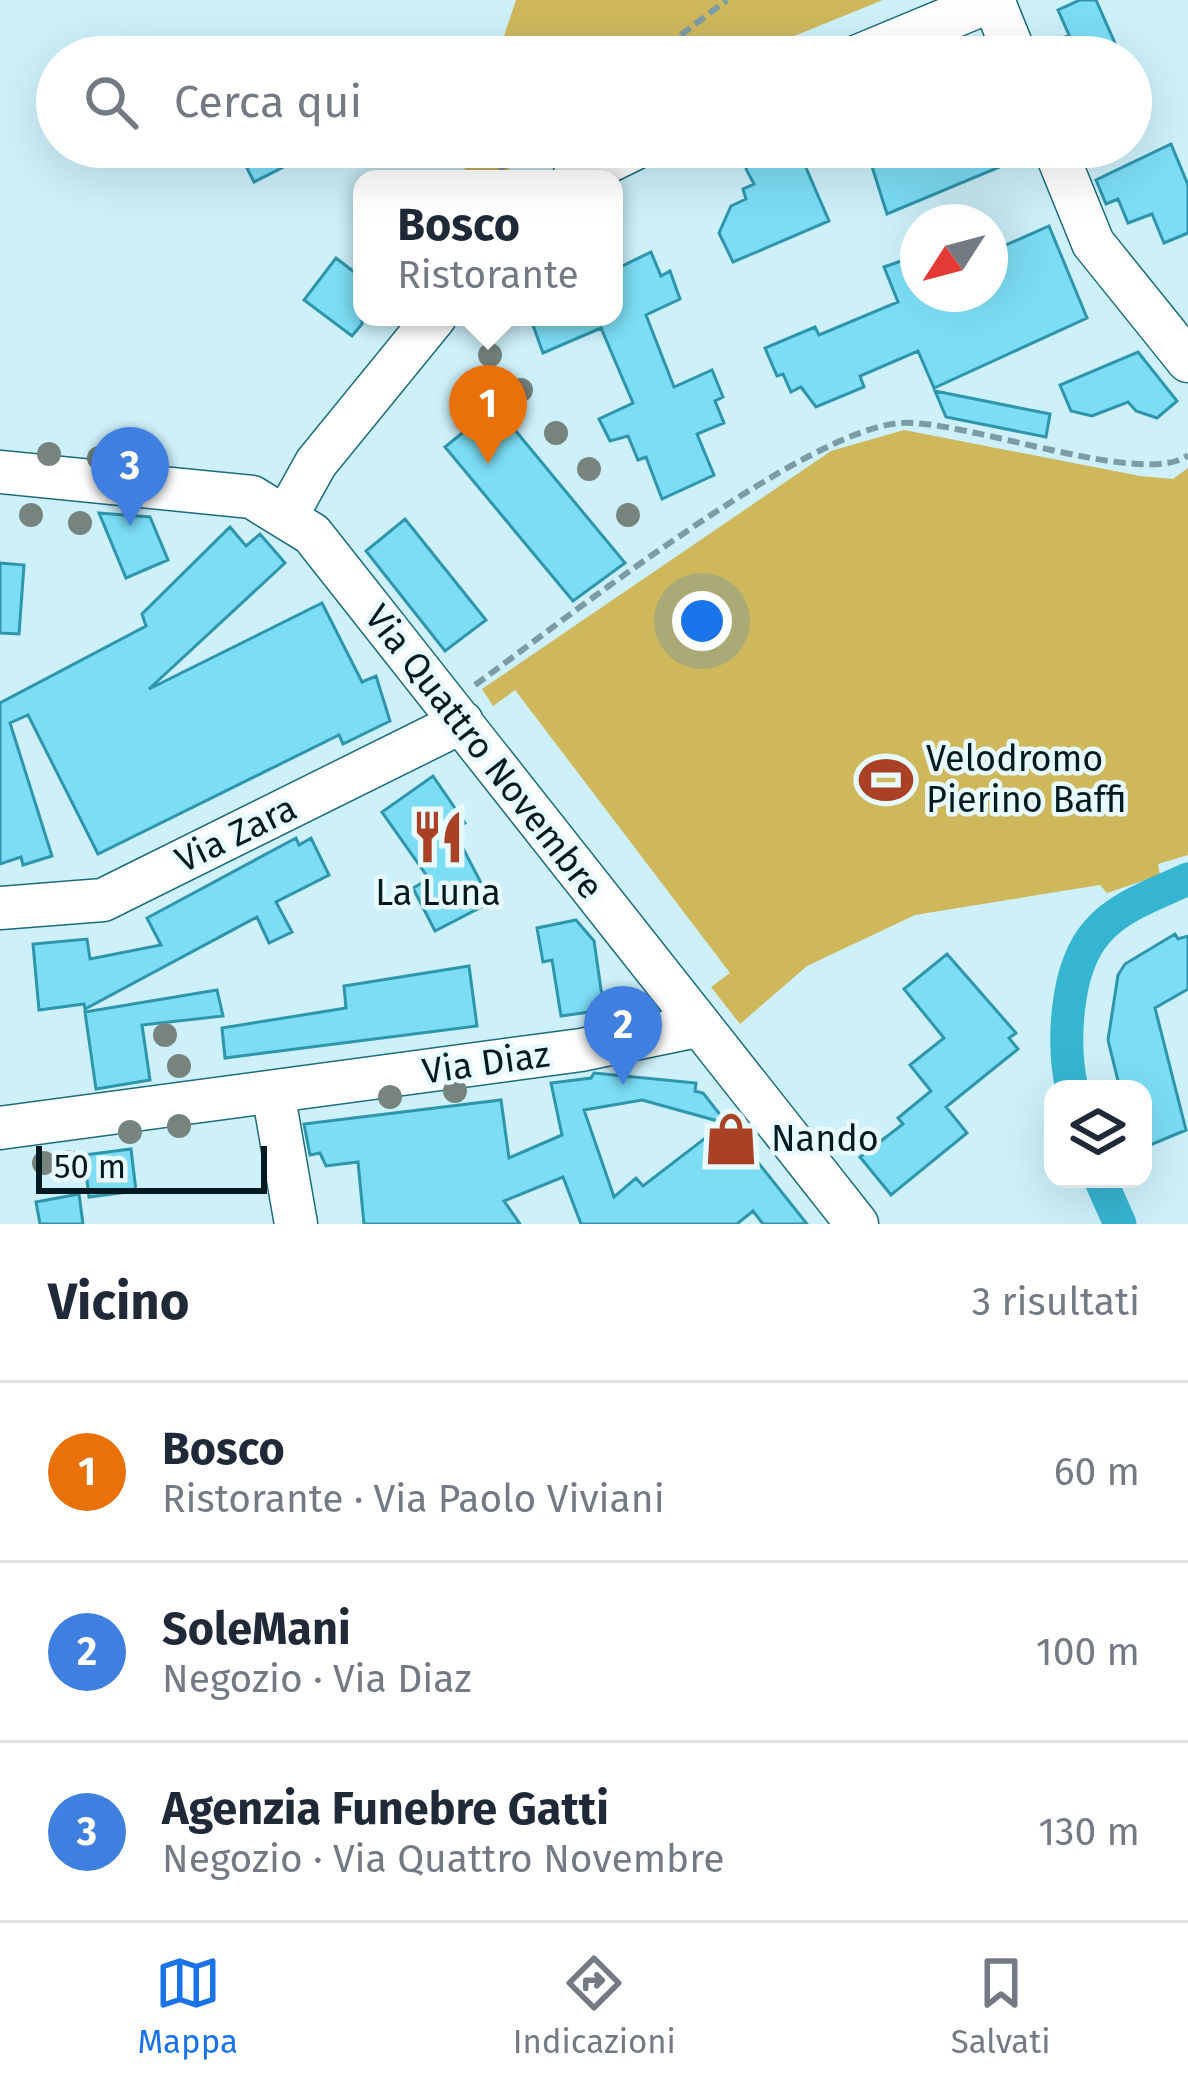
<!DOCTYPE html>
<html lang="it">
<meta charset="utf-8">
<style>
:root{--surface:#fff;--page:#f6f6f7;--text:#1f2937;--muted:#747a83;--line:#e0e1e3;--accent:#1a73e8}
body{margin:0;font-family:"Fira Sans",sans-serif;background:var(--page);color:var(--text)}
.controls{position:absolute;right:36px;bottom:36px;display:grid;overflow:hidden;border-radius:24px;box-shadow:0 12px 48px #0002}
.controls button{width:108px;height:108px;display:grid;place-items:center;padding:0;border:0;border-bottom:3px solid var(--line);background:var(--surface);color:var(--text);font:60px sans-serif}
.compass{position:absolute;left:900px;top:204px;width:108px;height:108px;border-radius:50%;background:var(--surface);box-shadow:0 12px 48px #0002;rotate:234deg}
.scale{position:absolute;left:36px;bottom:30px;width:231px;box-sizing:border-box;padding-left:12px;border:6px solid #001a21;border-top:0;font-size:33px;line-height:42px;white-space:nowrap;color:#001a21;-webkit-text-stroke:9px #e8fafe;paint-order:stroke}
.you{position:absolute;left:702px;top:621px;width:42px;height:42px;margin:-30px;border:9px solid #fff;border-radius:50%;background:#1a73e8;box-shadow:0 0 0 18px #1a73e833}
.badge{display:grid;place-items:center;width:78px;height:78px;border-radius:50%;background:var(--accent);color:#fff;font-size:39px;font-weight:700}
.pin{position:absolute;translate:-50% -99px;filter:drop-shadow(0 3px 6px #0008)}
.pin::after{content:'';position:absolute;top:63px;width:42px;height:36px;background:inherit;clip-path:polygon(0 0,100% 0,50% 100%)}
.popup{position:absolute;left:353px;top:170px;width:270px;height:156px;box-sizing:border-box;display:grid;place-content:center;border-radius:24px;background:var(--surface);filter:drop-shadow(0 3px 9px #0005);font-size:39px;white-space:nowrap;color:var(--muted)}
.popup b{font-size:45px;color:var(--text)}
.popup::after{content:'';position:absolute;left:50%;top:100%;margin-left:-24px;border:24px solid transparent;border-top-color:var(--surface)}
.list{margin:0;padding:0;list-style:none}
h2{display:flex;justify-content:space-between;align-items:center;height:156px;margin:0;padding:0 48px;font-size:51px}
h2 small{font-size:39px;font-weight:400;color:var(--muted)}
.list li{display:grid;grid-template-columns:78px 1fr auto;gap:36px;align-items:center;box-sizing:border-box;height:180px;padding:0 48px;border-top:3px solid var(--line)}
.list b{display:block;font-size:45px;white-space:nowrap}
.list p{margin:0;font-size:39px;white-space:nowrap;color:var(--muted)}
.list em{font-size:39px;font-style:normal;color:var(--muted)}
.icon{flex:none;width:66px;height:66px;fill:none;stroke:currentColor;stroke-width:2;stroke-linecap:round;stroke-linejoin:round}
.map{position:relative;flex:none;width:1188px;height:1224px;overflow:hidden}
.search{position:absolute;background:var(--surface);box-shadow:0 12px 48px #0002;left:36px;right:36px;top:36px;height:132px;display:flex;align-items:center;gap:30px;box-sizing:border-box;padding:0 42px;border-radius:66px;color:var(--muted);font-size:45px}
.sheet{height:696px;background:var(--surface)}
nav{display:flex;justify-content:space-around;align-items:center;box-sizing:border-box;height:168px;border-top:3px solid var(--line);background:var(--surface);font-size:33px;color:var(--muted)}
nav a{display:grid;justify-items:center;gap:6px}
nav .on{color:var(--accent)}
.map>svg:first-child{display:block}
.green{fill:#cfb85c}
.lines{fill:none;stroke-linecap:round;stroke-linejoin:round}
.canal{stroke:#36b5d1;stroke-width:33}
.building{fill:#7cddf5;stroke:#2d95ac;stroke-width:3;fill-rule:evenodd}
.minor-casing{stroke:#1c6c7d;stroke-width:45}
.path{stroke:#7c9ca5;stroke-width:6;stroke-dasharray:12 6;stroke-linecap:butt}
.minor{stroke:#fff;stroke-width:42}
.tree{fill:#77847e}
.labels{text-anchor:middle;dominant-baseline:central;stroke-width:9;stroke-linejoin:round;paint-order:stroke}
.street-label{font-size:36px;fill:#001a21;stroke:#e8fafe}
.poi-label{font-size:36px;fill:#001a21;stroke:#e8fafe;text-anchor:start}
</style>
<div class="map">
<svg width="1188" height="1224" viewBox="0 0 1188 1224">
<rect width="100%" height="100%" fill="#cdf0fa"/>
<path class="green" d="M516,0H883L742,57H497Z
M468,147H535L496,179H476L462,166Z
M904,430L1140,476L1173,479L1188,468V855L1158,864L1160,875L1107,893L1100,885L915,915L807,966L740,1024L711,987L730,973L515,690L493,706L482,689L831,451Z"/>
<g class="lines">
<path class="canal" d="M1072,1089C1062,1044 1065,968 1097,932C1119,906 1158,893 1188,879
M1100,1179L1120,1224"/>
</g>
<path class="building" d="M1080,0H1096L1121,57H1041L1040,48L1069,35L1058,10Z
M1171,144L1188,185V233L1164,243L1152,214L1128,223L1118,199L1106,204L1096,180Z
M262,147H323L254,182L242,158Z
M755,147H797L829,221L733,262L719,233L731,206L746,199L743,189L754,184L746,169Z
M881,147H994L1002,166L887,214L868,154Z
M1049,226L1087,318L934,388L918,351L860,376L864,387L816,407L801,387L791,392L783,374L777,376L765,348L815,327L819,335L898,302L884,267L907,259L918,294H990V252Z
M651,252L661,276L670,271L680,299L646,315L674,387L712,370L723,397L715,401L724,423L697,434L714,475L662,499L646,457L638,460L628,436L610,441L599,419L633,403L601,328L543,353L530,317H614V270Z
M336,258L362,278V324L352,336L304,300Z
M1138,352L1177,401L1157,418L1136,411L1128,402L1092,416L1071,411L1060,385Z
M935,391L1050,414L1046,437L946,417Z
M495,406L625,563L573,601L445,447Z
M99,513L150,517L168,560L126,578Z
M405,519L486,620L445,651L366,551Z
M230,527L246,546L260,534L285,563L149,689L322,603L362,682L376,676L390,721L343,744L339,735L98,854L28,715L10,723L52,856L23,865L21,857L0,864V703L146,626L142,614Z
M0,563L24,565L19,634L0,633Z
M433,776L465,823L454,831L491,902L435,931L413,888L429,879L382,812Z
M296,838L299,845L311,838L329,875L276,902L292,932L269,943L257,917L85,1009L84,1004L39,1010L33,944L87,939L90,959L161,945L147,918Z
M576,920L594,941L604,1010L561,1016L552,960L543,962L537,928Z
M1175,934L1178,939L1188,936V989L1155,1008L1186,1130L1143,1148V1089H1120L1108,1040L1118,975L1125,964Z
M947,954L1016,1033L1009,1038L1018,1049L946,1107L967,1133L891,1195L860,1157L903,1124L898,1118L931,1091L910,1065L944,1038L904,989Z
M469,966L477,1026L225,1058L222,1028L346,1008L344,986Z
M217,990L223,1016L142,1025L150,1080L96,1089L85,1012Z
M594,1073L696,1083L695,1091L703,1093L807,1224H763L753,1211L737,1224H581L563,1177L504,1201L520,1224H364L358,1162L326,1166L320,1153L310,1155L304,1124L501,1100L509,1158L562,1135L551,1083L591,1078ZM642,1100L725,1123L643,1186L636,1178L614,1197L584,1110Z
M131,1149L136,1191L89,1197L84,1155Z
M79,1194L83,1224H40L36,1202Z"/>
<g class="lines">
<defs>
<path id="minor" d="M993,0L1016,57
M856,57L993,0
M1054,147L1093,243L1188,361
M573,179L638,147
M0,472L252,497L312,534L857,1224
M286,517L316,463L435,317
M0,908L103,900L462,722
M273,1092L296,1224
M0,1128L581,1050L697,1026"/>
</defs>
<use href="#minor" class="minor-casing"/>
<path class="path" d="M652,57L727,0
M505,179L501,167L523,147
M475,685C562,622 805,429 901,423C965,419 1145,489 1188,455"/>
<use href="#minor" class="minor"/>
</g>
<g class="tree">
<circle cx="490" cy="355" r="12"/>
<circle cx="521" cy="390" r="12"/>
<circle cx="463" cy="398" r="12"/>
<circle cx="556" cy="433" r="12"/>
<circle cx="49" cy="454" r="12"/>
<circle cx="99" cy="458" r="12"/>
<circle cx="146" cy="462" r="12"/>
<circle cx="589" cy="469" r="12"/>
<circle cx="31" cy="515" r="12"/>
<circle cx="628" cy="515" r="12"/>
<circle cx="80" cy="523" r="12"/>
<circle cx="165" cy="1035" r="12"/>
<circle cx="179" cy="1066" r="12"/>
<circle cx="455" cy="1091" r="12"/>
<circle cx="390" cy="1097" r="12"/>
<circle cx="179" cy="1126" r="12"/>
<circle cx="130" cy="1132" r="12"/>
<circle cx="69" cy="1162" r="12"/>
<circle cx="44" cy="1163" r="12"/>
</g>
<defs>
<symbol id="stadium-bare" viewBox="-9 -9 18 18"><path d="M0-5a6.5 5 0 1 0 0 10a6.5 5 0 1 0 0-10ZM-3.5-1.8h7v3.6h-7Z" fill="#aa4124" stroke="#e8fafe" stroke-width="2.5" paint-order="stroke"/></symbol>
<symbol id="restaurant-bare" viewBox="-9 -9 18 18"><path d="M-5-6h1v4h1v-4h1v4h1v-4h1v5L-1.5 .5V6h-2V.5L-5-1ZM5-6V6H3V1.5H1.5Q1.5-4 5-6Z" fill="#aa4124" stroke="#e8fafe" stroke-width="2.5" paint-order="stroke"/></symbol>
<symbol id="shop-bare" viewBox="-9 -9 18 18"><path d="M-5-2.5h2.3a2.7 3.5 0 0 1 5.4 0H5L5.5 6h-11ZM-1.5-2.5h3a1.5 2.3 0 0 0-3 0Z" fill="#aa4124" stroke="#e8fafe" stroke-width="2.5" paint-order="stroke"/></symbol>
</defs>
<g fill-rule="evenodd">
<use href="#stadium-bare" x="848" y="742" width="76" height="76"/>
<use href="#restaurant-bare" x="400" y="799" width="76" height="76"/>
<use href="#shop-bare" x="693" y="1101" width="76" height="76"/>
</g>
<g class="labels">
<g class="street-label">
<text transform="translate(484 752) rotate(52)">Via Quattro Novembre</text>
<text transform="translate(236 834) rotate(-26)">Via Zara</text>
<text transform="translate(486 1063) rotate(-8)">Via Diaz</text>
</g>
<g class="poi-label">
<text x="926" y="759">Velodromo<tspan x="926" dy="41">Pierino Baffi</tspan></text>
<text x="438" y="893" text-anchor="middle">La Luna</text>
<text x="771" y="1139">Nando</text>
</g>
</g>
</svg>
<div class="controls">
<button><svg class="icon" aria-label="layers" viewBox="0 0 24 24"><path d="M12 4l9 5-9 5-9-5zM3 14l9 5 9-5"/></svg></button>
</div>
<svg class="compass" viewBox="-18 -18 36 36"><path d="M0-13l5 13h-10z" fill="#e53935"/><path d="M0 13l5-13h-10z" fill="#747a83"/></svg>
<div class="scale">50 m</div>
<div class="you"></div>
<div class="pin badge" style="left:488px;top:464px;background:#e8710a">1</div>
<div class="popup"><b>Bosco</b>Ristorante</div>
<div class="pin badge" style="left:623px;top:1085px;background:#3f7fe0">2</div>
<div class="pin badge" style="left:130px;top:526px;background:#3f7fe0">3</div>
<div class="search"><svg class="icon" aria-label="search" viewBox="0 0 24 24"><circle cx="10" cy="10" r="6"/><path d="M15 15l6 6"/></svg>Cerca qui</div>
</div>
<section class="sheet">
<h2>Vicino<small>3 risultati</small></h2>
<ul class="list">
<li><span class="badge" style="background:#e8710a">1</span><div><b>Bosco</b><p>Ristorante · Via Paolo Viviani</p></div><em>60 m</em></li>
<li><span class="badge" style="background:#3f7fe0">2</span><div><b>SoleMani</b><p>Negozio · Via Diaz</p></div><em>100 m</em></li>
<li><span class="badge" style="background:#3f7fe0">3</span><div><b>Agenzia Funebre Gatti</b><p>Negozio · Via Quattro Novembre</p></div><em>130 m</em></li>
</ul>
</section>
<nav>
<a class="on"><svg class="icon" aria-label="map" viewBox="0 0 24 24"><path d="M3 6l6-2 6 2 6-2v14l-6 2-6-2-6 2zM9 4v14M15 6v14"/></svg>Mappa</a>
<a><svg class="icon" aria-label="directions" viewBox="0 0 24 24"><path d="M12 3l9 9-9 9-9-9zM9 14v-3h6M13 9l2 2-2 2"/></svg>Indicazioni</a>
<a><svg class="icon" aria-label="saved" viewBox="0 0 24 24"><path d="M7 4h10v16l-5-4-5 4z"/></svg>Salvati</a>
</nav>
